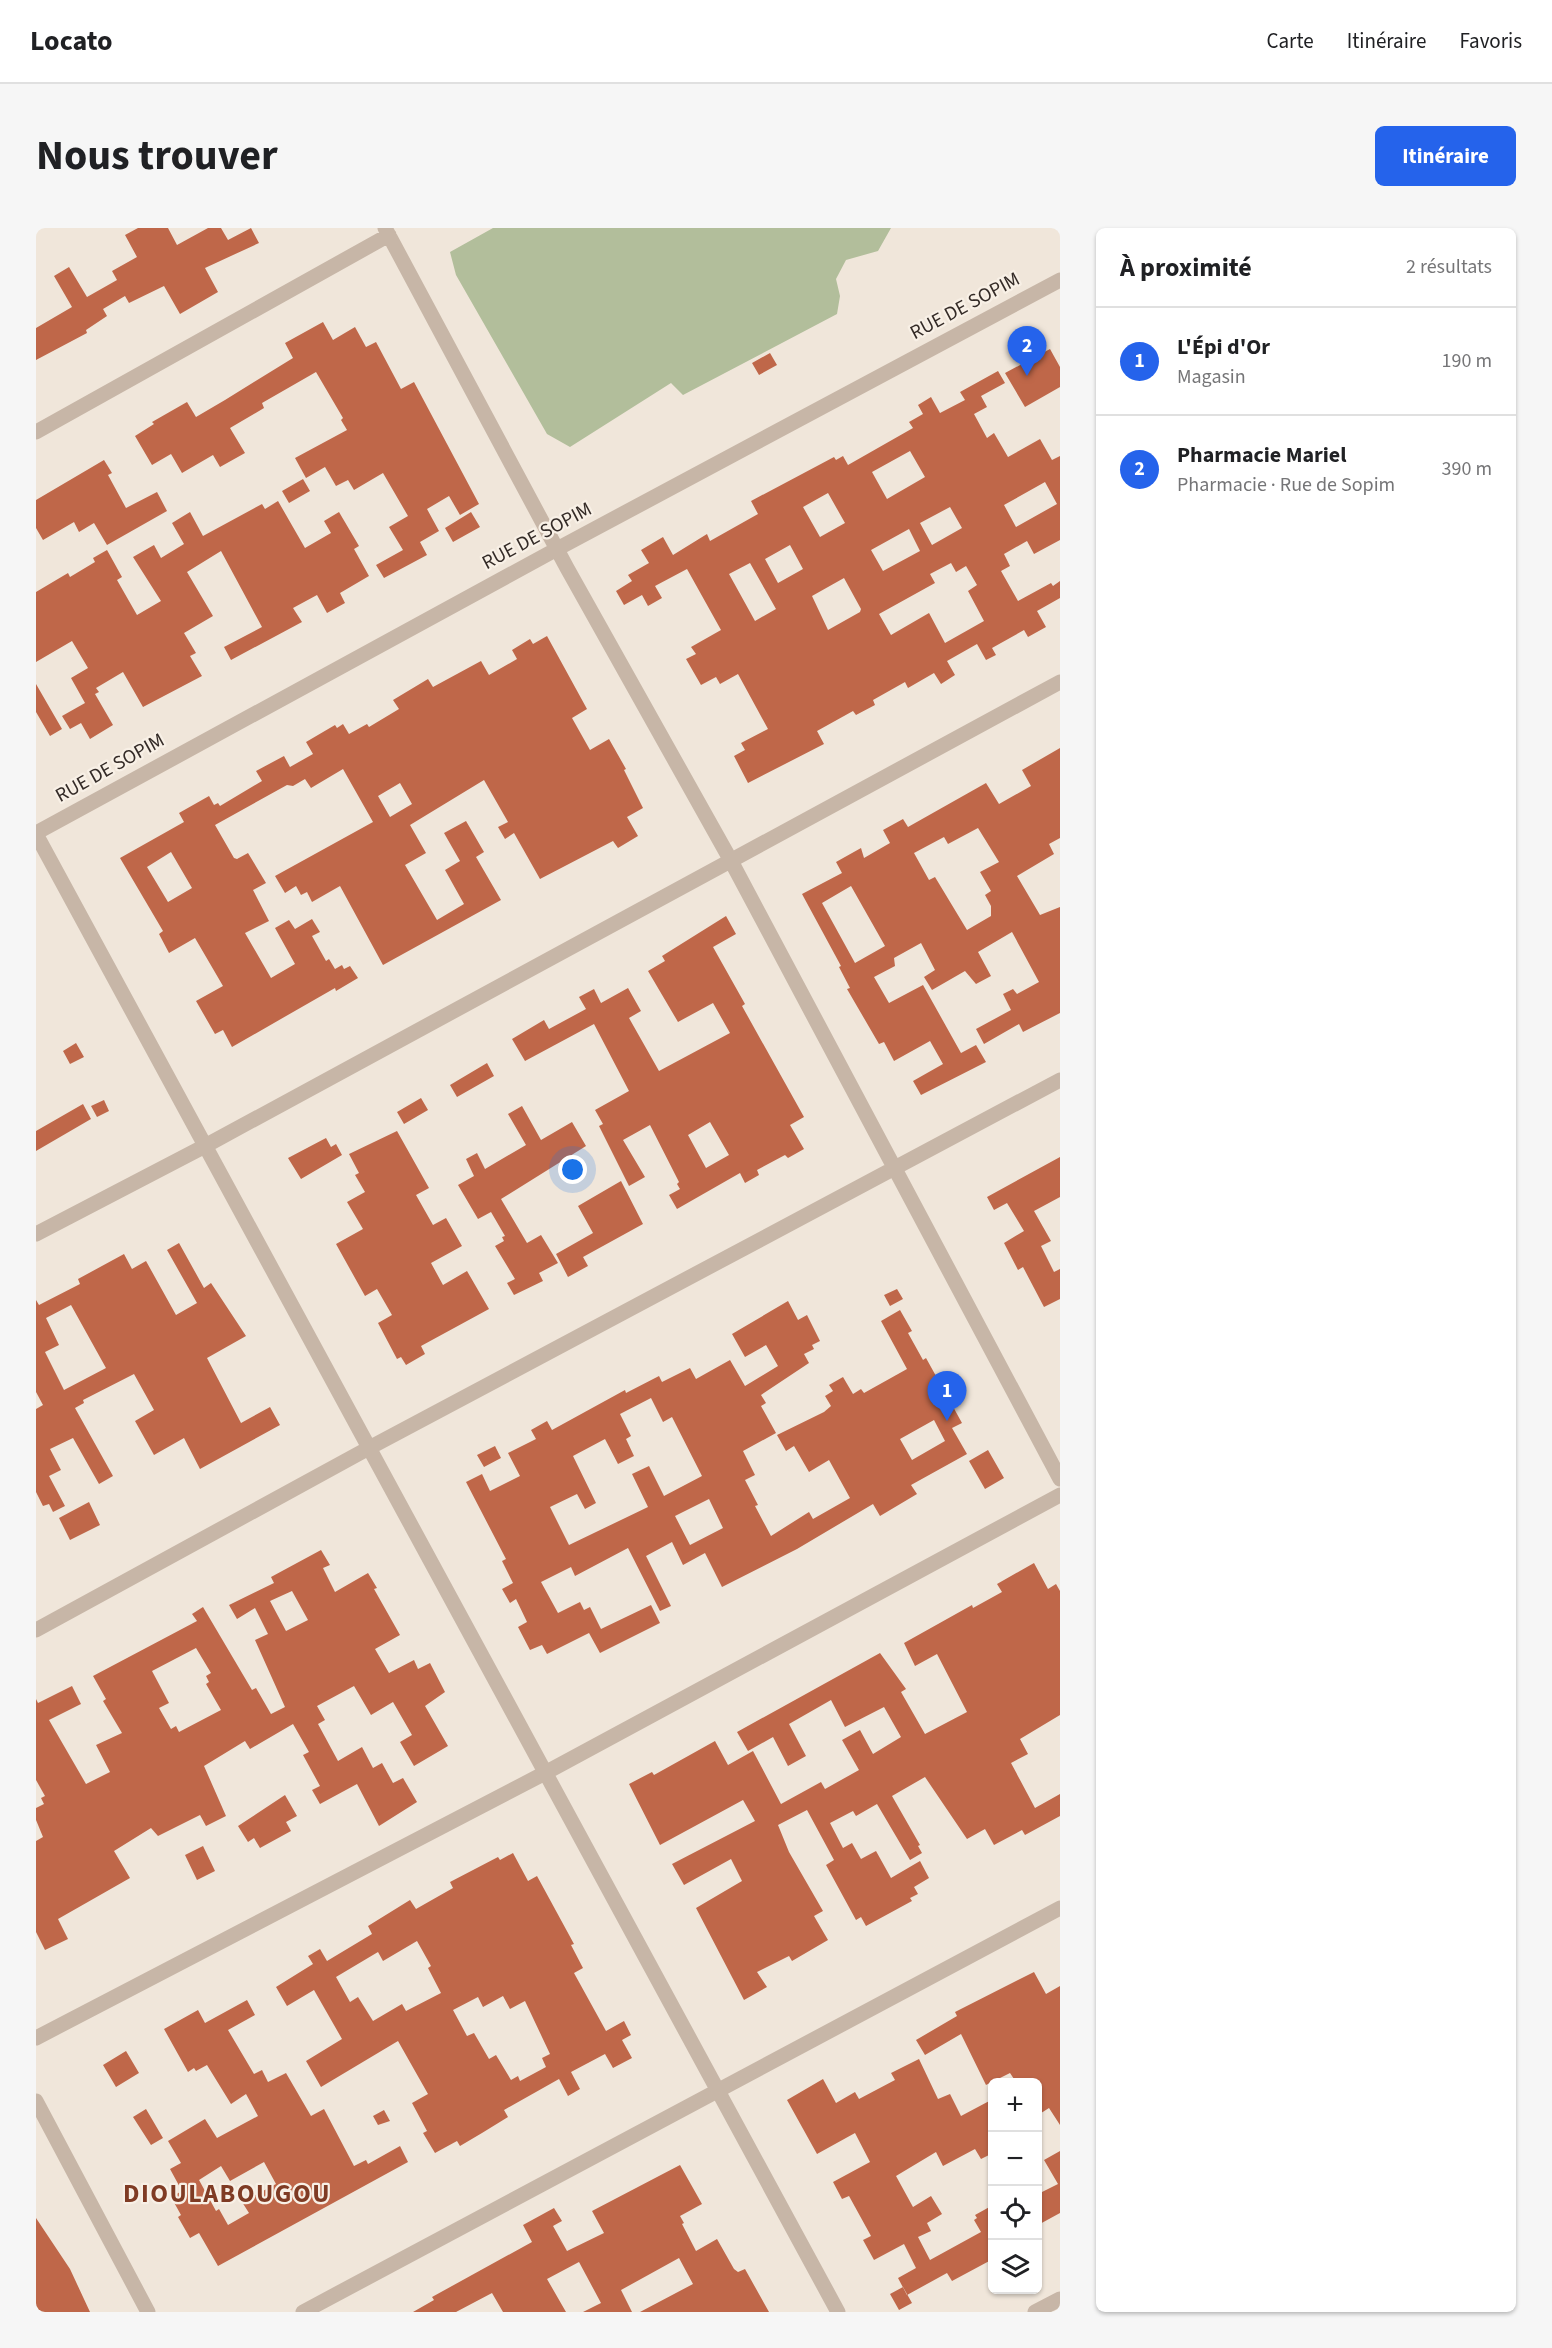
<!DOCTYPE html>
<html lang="fr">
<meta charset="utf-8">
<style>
:root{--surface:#fff;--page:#f6f6f6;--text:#202124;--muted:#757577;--line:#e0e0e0;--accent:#2563eb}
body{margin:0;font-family:"Source Sans 3",sans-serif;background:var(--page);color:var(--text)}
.controls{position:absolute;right:18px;bottom:18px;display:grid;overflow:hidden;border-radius:9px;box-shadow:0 2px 4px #0004}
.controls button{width:54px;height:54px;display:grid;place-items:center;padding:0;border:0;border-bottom:2px solid var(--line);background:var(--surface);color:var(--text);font:30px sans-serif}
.you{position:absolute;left:537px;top:942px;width:21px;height:21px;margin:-15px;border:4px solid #fff;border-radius:50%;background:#1a73e8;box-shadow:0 0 0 9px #1a73e833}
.badge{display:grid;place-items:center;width:39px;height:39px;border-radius:50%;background:var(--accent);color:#fff;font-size:20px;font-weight:700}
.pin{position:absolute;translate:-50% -50px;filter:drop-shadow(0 2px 3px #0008)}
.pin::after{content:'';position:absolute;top:32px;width:21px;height:18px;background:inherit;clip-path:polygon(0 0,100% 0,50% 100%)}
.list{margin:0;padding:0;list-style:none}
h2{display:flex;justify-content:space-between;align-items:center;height:78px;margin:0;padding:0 24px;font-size:26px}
h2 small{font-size:20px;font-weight:400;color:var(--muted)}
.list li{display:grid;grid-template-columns:39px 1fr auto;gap:18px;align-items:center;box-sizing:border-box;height:108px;padding:0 24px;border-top:2px solid var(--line)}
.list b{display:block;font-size:22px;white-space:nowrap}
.list p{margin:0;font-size:20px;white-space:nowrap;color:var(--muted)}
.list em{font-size:20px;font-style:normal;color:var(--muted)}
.icon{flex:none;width:33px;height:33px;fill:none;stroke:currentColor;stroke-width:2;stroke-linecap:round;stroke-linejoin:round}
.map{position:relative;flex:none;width:1024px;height:2084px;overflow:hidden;border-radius:9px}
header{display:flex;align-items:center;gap:36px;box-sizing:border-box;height:84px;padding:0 30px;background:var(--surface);border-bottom:2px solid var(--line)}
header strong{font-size:28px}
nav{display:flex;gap:33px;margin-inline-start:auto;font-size:21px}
.intro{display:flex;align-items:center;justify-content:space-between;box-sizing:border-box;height:144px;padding:0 36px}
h1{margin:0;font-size:42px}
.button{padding:15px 27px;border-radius:9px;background:var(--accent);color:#fff;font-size:21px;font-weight:700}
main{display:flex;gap:36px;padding:0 36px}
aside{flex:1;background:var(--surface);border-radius:9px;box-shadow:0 2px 4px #0004}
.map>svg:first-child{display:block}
.green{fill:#b2be9b}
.building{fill:#bf6749;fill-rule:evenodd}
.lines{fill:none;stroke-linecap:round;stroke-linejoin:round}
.minor{stroke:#c7b6a7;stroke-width:15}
.labels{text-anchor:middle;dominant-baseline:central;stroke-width:4.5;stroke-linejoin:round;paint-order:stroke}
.street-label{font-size:20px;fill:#342b27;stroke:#f8f0e6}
.district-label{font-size:26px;font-weight:bold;letter-spacing:1.5px;fill:#7f3b24;stroke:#f8f0e6}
</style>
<header>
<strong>Locato</strong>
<nav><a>Carte</a><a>Itinéraire</a><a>Favoris</a></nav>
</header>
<div class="intro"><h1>Nous trouver</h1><a class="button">Itinéraire</a></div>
<main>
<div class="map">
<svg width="1024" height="2084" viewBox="0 0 1024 2084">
<rect width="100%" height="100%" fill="#f0e6da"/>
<path class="green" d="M457,0H855L842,23L810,32L800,51L804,68L801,86L647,167L635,155L534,219L511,206L420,47L414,24Z"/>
<path class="building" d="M102,0H132L141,17L172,0H185L192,12L215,0L223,15L169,40L182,64L144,86L128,58L93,75L89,68L67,81L71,88L50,102L51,105L0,132V100L36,79L18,48L33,39L51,69L81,52L76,43L101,29L89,7Z
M287,94L297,112L319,99L330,119L340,114L365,161L378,154L443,276L424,287L413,268L391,281L403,303L384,314L391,327L348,350L340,337L367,322L353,299L372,288L347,245L318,262L312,252L300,258L289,239L270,250L259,230L311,202L305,192L307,190L280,144L226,175L228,180L194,200L209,225L184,239L177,227L146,245L135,226L116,237L99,208L118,196L116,194L151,174L160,189L189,172L257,130L249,115Z
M1014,121L1024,139V159L989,179L969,145Z
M734,125L741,137L723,147L716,135Z
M962,143L969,155L945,168L951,179L938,186L951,210L958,205L972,229L1004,211L1016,232L1024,228V312L998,326L991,313L968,326L974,338L965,343L982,373L1015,355L1017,358L1024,353V370L1001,383L1010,399L992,409L988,402L956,420L960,427L950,432L941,416L911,433L919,447L905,456L898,445L872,460L869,454L837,472L839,477L820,487L817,483L781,503L788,516L712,555L698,528L709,522L705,515L732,501L702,446L684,456L680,449L665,457L650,431L660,426L655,419L685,402L651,341L619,358L626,370L612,378L606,367L588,377L580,363L596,353L592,347L613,335L605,322L627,309L637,327L671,306L674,313L722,286L715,273L798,229L800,232L807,228L812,237L877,200L873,194L887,186L882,177L895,169L904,185L929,172L924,164ZM874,223L889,249L851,271L836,244ZM1009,254L1021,276L980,299L968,277ZM792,265L809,295L784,309L767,279ZM914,279L926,300L896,317L884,295ZM873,301L884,323L847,343L835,322ZM754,317L767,341L742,355L729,331ZM714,335L740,381L719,393L693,346ZM915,335L920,344L930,338L941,357L932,363L948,393L909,415L893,385L855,407L843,386L899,355L894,346ZM808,350L825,381L824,384L792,402L776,368Z
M68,232L76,245L72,247L90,280L121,264L131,283L71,317L58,295L43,304L38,294L7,312L0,300V272Z
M267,251L274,263L253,275L246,263Z
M242,273L269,320L295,305L288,293L303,284L323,318L318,321L333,348L304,365L309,375L291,385L281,367L257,380L266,394L195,432L188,419L226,399L185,323L151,344L177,388L148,405L160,425L154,428L166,448L107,479L87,444L60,460L63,464L59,466L77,497L54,511L45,495L34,501L26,488L49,475L35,450L52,440L36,413L0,434V364L32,345L34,349L59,334L57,330L71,322L86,349L81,352L101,387L125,373L97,329L118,317L125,330L148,316L136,295L154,284L167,308L226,276L229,281Z
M435,284L444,299L417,314L409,300Z
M511,408L551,481L536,490L554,522L573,511L590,541L588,542L607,580L591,589L602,608L582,620L577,613L504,651L478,605L469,611L462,599L472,594L448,552L374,597L390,625L369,637L401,692L428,676L409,642L424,633L408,605L430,593L448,624L440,629L465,672L347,737L304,658L276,674L271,664L265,667L260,658L249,665L239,648L337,594L307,541L275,560L269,551L257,558L251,557L179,597L198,630L201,631L212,625L230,655L217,662L233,693L209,705L235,750L259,736L239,700L253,692L259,701L276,691L284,704L276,708L290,733L293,731L299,741L306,737L308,741L314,738L322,750L300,763L299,760L196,819L187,802L179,806L160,773L187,758L159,710L133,725L123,706L127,703L84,630L148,594L143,585L173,568L178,577L182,575L184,578L226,553L220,543L248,528L254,539L277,526L270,514L299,497L301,500L307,496L313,506L331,496L333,499L363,481L357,472L392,451L397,459L445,433L453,447L481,431L476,422L494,411L497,416ZM364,555L376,576L354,589L342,568ZM135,624L156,660L132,674L111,639Z
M0,456L26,501L14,508L0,484Z
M1024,520V610L1013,616L1018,626L981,648L1004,687L1024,679V785L987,804L983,796L948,816L940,801L975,782L967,766L977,761L981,766L1003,754L976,704L942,724L955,748L940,756L929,743L896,762L888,749L899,742L885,715L858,730L859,738L838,749L853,775L887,757L925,825L940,817L950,834L885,867L877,853L907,836L894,813L858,833L848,814L843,816L811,761L814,760L803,739L805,738L766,666L806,645L800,634L825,620L828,630L854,615L847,602L867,591L872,599L950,555L963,576L995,558L986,542ZM942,600L963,634L944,644L955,663L949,667L955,678V688L931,702L899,649L893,652L878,625L908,609L912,616ZM815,658L849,718L819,735L786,675Z
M690,688L700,706L677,719L709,776L706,778L768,889L754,897L768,921L752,930L749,927L721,942L723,947L709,955L704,945L641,981L633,967L644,961L641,956L643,954L614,897L587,912L609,949L593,958L563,898L567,896L559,882L593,863L558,796L489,833L476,811L508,792L513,801L550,781L543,769L558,761L565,775L592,760L605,783L593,790L623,843L694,805L677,775L642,794L612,743L629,733L626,728ZM674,894L693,927L670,940L652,907Z
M40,815L48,829L34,836L27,823Z
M451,835L458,848L421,869L414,857Z
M385,870L392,882L368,896L361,884Z
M68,872L73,883L61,889L55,878Z
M47,876L55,891L0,923V903Z
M486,878L505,912L536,894L550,918L465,971L491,1015L505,1007L522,1035L503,1045L507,1053L478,1067L471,1055L479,1051L459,1018L468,1013L466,1009L469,1008L455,984L442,991L422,957L438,948L430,931L441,925L449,941L490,917L472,886Z
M361,903L393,960L380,967L397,997L410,990L426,1018L395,1035L407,1057L431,1043L453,1081L385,1118L389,1126L370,1137L365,1129L361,1131L342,1095L356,1087L341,1061L329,1068L300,1016L327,1001L311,974L329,964L319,947L323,945L313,926Z
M290,910L295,919L300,916L306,927L265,951L252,930Z
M1024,929V969L998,983L1015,1013L1005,1018L1018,1044L1024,1041V1071L1008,1079L987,1039L982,1042L968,1015L988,1003L971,975L958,982L951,969Z
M585,953L607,996L547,1029L552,1038L532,1049L520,1026L557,1005L542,978Z
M143,1015L168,1060L175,1055L210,1108L171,1130L205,1195L234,1179L244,1197L164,1241L148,1210L118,1227L99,1193L118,1182L98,1146L47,1172L48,1175L39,1180L77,1248L63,1256L37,1210L14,1221L25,1242L13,1248L29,1278L17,1284L13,1276L7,1278L0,1264V1181L7,1177L0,1164V1072L3,1077L44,1056L42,1051L88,1026L96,1041L110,1033L140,1087L161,1075L131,1022ZM35,1077L70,1140L28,1162L9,1124L23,1117L10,1090Z
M861,1061L867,1071L854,1078L848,1067Z
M752,1073L762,1092L771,1087L784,1113L776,1117L778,1121L768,1126L773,1135L725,1167L730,1175L725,1178L740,1205L707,1223L719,1247L709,1252L722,1277L719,1278L735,1308L773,1284L777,1291L814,1270L793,1232L773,1244L758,1218L750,1223L741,1207L788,1184L795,1178L789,1168L797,1163L793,1157L807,1149L817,1166L825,1161L828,1165L871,1141L845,1093L864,1082L876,1103L872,1105L887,1132L890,1130L926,1195L916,1200L931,1226L875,1257L881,1266L844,1288L837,1276L761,1321L686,1359L669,1325L647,1337L636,1314L610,1328L635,1378L624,1383L592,1320L539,1348L535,1339L505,1354L522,1385L544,1374L548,1382L554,1379L565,1401L615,1377L624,1395L564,1425L553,1405L511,1426L506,1417L494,1422L482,1399L491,1394L480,1371L474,1375L466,1361L477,1355L466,1333L470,1331L430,1254L446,1246L454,1263L484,1248L472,1225L500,1211L495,1202L511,1193L516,1202L589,1162L590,1165L623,1148L626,1154L654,1140L660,1151L694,1132L709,1158L742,1138L730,1117L709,1129L696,1106ZM615,1170L627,1194L636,1189L666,1248L628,1268L613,1238L596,1246L612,1279L533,1317L514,1279L541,1266L549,1281L560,1275L537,1228L569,1211L582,1236L598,1228L590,1211L595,1208L584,1186ZM898,1192L909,1213L876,1232L864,1211ZM673,1271L687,1300L654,1317L639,1288Z
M459,1218L465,1230L448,1239L441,1227Z
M952,1222L968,1250L949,1261L933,1233Z
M53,1274L64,1297L34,1312L23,1290Z
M285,1322L294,1337L287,1340L299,1364L332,1345L341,1360L338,1361L364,1407L339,1421L353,1445L378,1432L382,1441L394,1435L409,1464L389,1478L412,1518L378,1538L364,1514L376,1507L357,1474L335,1487L318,1458L281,1478L289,1492L282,1496L302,1533L326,1519L337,1540L346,1535L357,1555L367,1550L381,1574L343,1598L321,1556L284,1576L276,1562L284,1558L267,1527L273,1524L257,1496L214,1521L209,1513L168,1538L190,1588L170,1598L164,1587L122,1608L115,1600L78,1623L94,1650L22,1691L32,1711L9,1722L0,1704V1613L7,1609L0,1592V1580L8,1576L5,1570L9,1568L0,1552V1471L2,1475L36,1458L45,1476L13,1492L50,1556L74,1544L60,1517L86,1505L67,1473L70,1471L57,1448L161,1393L156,1386L167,1379L216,1462L220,1460L235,1486L249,1479L219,1412L232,1406L219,1380L201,1391L193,1377L238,1355L235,1349ZM256,1363L272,1392L250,1403L234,1373ZM160,1420L175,1445L170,1448L173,1454L170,1456L185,1482L143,1504L140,1498L135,1501L123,1480L133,1475L116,1443Z
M998,1335L1012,1361L1020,1356L1024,1363V1487L984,1511L992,1526L975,1535L999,1580L1024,1566V1588L989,1607L986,1602L958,1617L949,1601L931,1611L889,1549L856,1568L884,1617L882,1618L886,1625L874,1632L841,1576L820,1588L817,1583L794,1595L807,1620L816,1615L825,1631L840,1623L855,1650L884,1633L893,1650L878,1659L882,1666L874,1670L876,1673L830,1698L825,1689L820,1692L790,1637L798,1632L771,1582L742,1597L753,1624L787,1683L778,1688L792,1712L756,1733L753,1728L721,1744L731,1759L708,1772L660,1680L706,1653L695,1631L648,1657L636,1636L719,1593L707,1572L624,1617L593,1556L616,1544L618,1547L679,1513L692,1537L717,1523L745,1576L785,1554L789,1561L823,1542L806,1512L824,1502L837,1526L865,1509L848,1479L809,1499L795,1472L753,1496L770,1528L752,1538L737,1509L712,1523L701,1504L844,1425L870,1461L865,1464L889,1506L931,1484L901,1426L879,1438L868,1415L936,1377L937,1380L966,1364L961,1356Z
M249,1567L261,1588L250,1594L255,1603L224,1620L218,1610L212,1614L202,1598Z
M167,1618L179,1643L161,1652L149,1627Z
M477,1625L492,1653L501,1648L538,1716L535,1717L547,1740L538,1745L570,1803L588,1793L595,1807L586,1812L596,1830L577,1840L569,1826L535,1844L544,1861L532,1868L523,1851L468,1882L472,1889L446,1905L424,1918L421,1913L399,1925L387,1905L391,1903L376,1875L392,1866L362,1813L285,1859L270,1833L306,1811L278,1762L251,1778L240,1759L277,1736L272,1728L284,1721L291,1733L336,1706L332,1698L374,1672L380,1681L417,1660L414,1654L462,1629L464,1632ZM381,1713L395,1738L392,1740L405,1765L370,1783L366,1776L337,1793L322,1769L314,1774L300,1749L342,1724L347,1733ZM467,1768L474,1781L489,1773L514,1826L506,1830L510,1839L484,1853L482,1848L475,1852L460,1827L453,1831L438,1805L431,1808L417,1782L442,1769L447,1779Z
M998,1744L1010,1766L1024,1758V1897L1013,1880L1002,1887V1854H980L974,1845L950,1857L925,1806L889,1827L880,1812L921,1788L919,1784Z
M211,1772L219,1787L192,1802L218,1846L226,1842L232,1854L250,1845L275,1888L288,1881L318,1938L330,1932L332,1936L364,1918L372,1934L182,2038L163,2005L154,2010L142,1989L145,1987L135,1969L146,1963L134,1941L145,1935L132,1913L169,1891L181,1910L222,1888L210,1866L195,1876L171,1837L160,1843L158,1840L152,1844L128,1801L162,1782L169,1795ZM228,1934L240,1956L206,1974L213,1985L192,1997L183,1981L180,1983L163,1952L185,1938L194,1953Z
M90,1823L103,1845L80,1859L67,1837Z
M883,1831L902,1871L914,1866L925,1888L957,1871V1925L945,1931L939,1921L907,1938L900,1924L860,1948L877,1979L895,1968L906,1986L891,1995L895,2003L882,2009L894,2032L945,2004L938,1992L941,1990L939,1987L957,1977V2031L916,2053L911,2045L871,2067L862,2050L880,2040L868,2016L838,2032L827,2012L835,2008L813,1968L806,1971L797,1954L834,1934L819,1905L781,1926L751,1872L787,1851L800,1875L819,1864L823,1871L859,1852L855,1845Z
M110,1881L127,1910L115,1917L97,1889Z
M348,1882L354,1893L342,1897L337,1888Z
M1024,1923V1985L1002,1997V1966L1022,1956L1008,1932Z
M644,1937L666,1976L644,1988L648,1995L646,1996L660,2023L681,2011L698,2041L702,2044L709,2041L733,2084H604L657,2056L643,2030L585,2062L596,2084H547L565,2075L543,2034L511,2051L530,2084H467L456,2065L420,2084H377L398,2072L396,2069L496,2014L487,1997L518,1980L526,1993L517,1998L531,2023L568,2005L556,1983Z
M0,1990L34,2041L54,2084H0Z
M867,2059L876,2075L863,2082L854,2066Z"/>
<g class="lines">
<path class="minor" d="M349,0L531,340L694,631L1024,1251
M0,204L353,7
M0,605L521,321L1024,52
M0,606L802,2084
M0,1006L169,918L1024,454
M0,1402L333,1220L1024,852
M0,1810L509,1545L1024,1267
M0,1873L112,2084
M267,2084L1024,1680
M999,2084L1024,2071"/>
</g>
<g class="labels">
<g class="street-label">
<text transform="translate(929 78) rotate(-28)">RUE DE SOPIM</text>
<text transform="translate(501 308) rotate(-28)">RUE DE SOPIM</text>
<text transform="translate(74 540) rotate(-29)">RUE DE SOPIM</text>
</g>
<g class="district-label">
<text x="191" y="1965">DIOULABOUGOU</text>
</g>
</g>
</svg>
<div class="controls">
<button>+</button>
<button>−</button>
<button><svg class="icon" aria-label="locate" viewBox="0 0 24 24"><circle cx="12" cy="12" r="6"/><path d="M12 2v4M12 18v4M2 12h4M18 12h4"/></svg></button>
<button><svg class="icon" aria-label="layers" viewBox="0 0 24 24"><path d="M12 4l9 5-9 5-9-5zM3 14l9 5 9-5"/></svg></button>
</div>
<div class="you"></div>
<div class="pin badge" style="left:911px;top:1193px">1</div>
<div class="pin badge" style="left:991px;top:148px">2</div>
</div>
<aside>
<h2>À proximité<small>2 résultats</small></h2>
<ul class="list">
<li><span class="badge">1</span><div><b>L'Épi d'Or</b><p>Magasin</p></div><em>190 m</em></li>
<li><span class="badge">2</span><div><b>Pharmacie Mariel</b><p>Pharmacie · Rue de Sopim</p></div><em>390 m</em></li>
</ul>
</aside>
</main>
